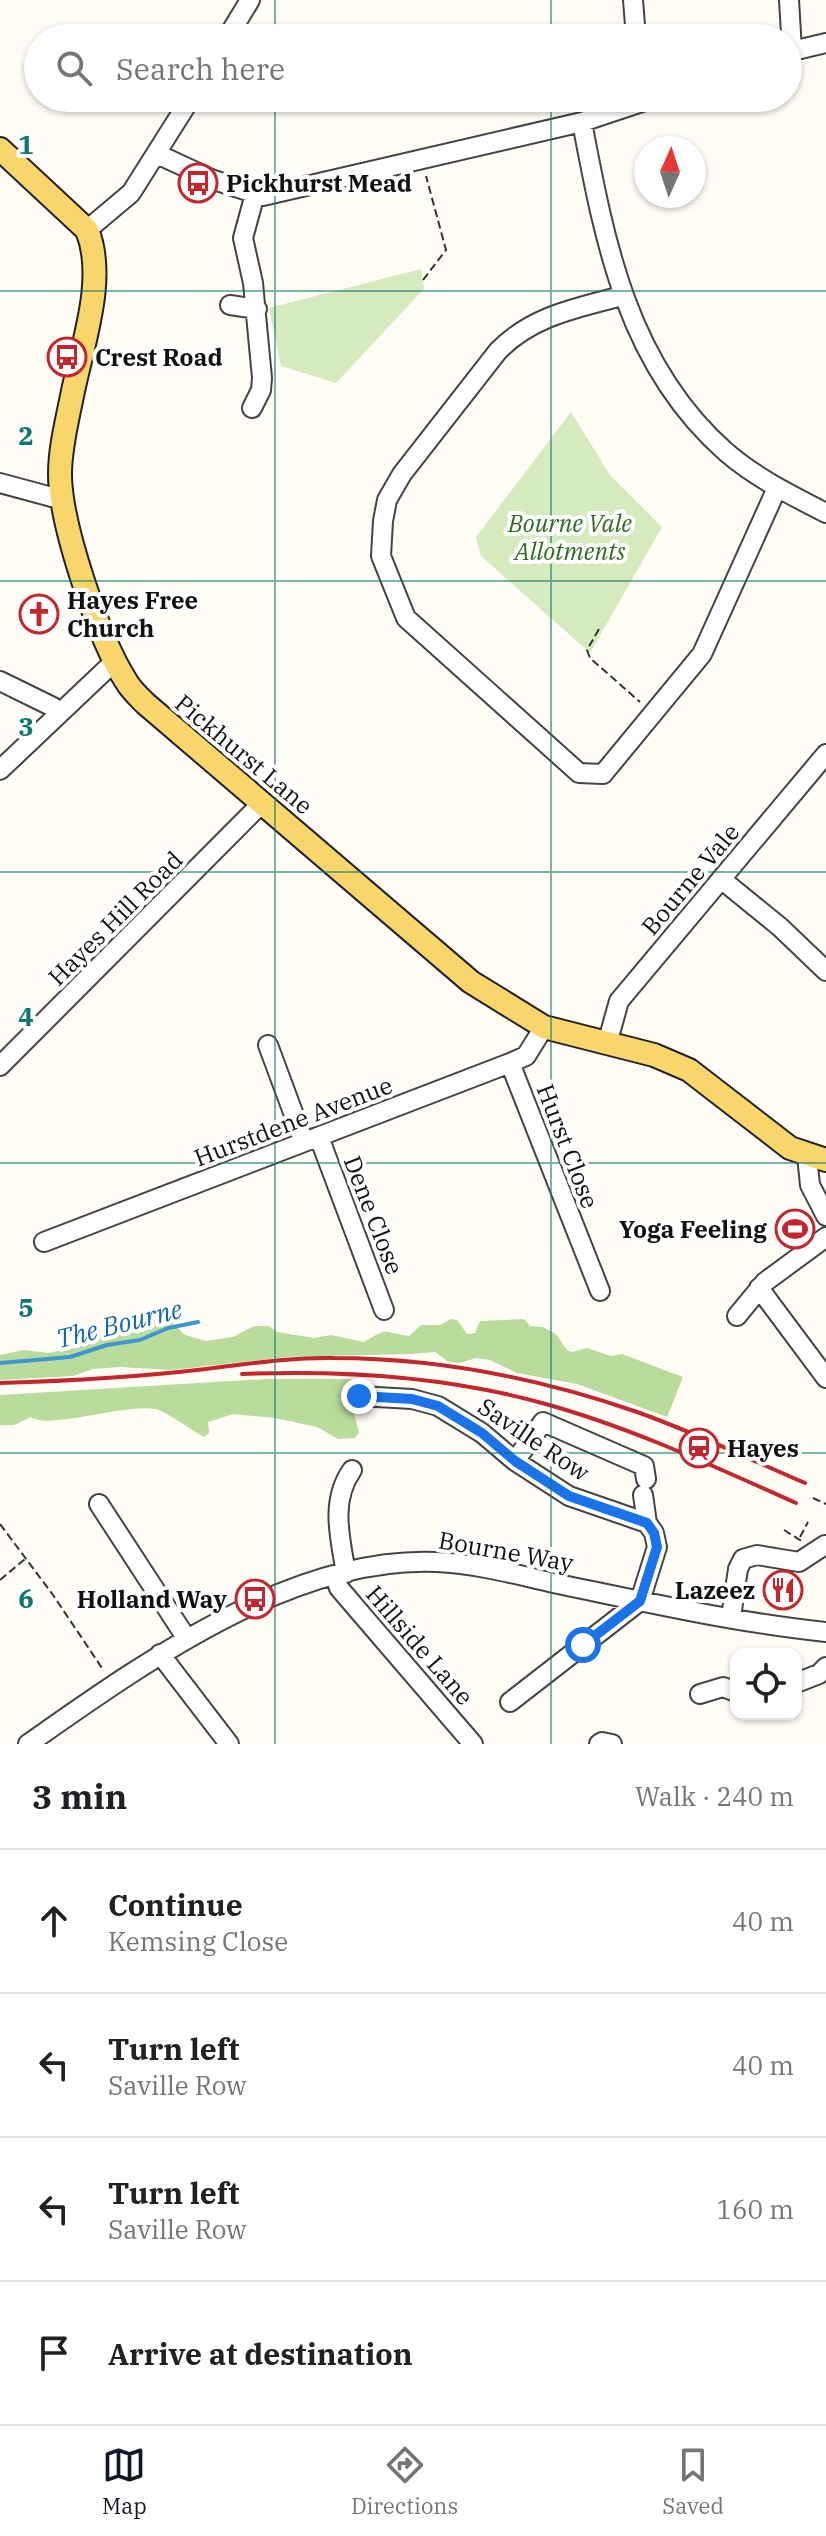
<!DOCTYPE html>
<meta charset="utf-8">
<style>
:root{--surface:#fff;--page:#f6f6f6;--text:#202124;--muted:#757577;--line:#e0e0e0;--accent:#111827}
body{margin:0;font-family:"IBM Plex Serif",serif;background:var(--page);color:var(--text)}
.controls{position:absolute;right:24px;bottom:24px;display:grid;overflow:hidden;border-radius:16px;box-shadow:0 2px 6px #0004}
.controls button{width:72px;height:72px;display:grid;place-items:center;padding:0;border:0;border-bottom:2px solid var(--line);background:var(--surface);color:var(--text);font:40px sans-serif}
.compass{position:absolute;left:634px;top:136px;width:72px;height:72px;border-radius:50%;background:var(--surface);box-shadow:0 2px 6px #0004;rotate:3deg}
.stop{position:absolute;width:24px;height:24px;margin:-18px;border:6px solid #1a73e8;border-radius:50%;background:#fff}
.stop.end{background:#1a73e8;border-color:#fff;box-shadow:0 2px 8px #0008}
.list{margin:0;padding:0;list-style:none}
h2{display:flex;justify-content:space-between;align-items:center;height:104px;margin:0;padding:0 32px;font-size:34px}
h2 small{font-size:26px;font-weight:400;color:var(--muted)}
.list li{display:grid;grid-template-columns:52px 1fr auto;gap:24px;align-items:center;box-sizing:border-box;height:144px;padding:0 32px;border-top:2px solid var(--line)}
.list b{display:block;font-size:30px;white-space:nowrap}
.list p{margin:0;font-size:26px;white-space:nowrap;color:var(--muted)}
.list em{font-size:26px;font-style:normal;color:var(--muted)}
.icon{flex:none;width:44px;height:44px;fill:none;stroke:currentColor;stroke-width:2;stroke-linecap:round;stroke-linejoin:round}
.map{position:relative;flex:none;width:826px;height:1744px;overflow:hidden}
.search{position:absolute;background:var(--surface);box-shadow:0 2px 6px #0004;left:24px;right:24px;top:24px;height:88px;display:flex;align-items:center;gap:20px;box-sizing:border-box;padding:0 28px;border-radius:44px;color:var(--muted);font-size:30px}
.sheet{height:680px;background:var(--surface)}
nav{display:flex;justify-content:space-around;align-items:center;box-sizing:border-box;height:112px;border-top:2px solid var(--line);background:var(--surface);font-size:22px;color:var(--muted)}
nav a{display:grid;justify-items:center;gap:4px}
nav .on{color:var(--accent)}
.map>svg:first-child{display:block}
.green{fill:#d5ebbd}
.forest{fill:#b9dc9c}
.lines{fill:none;stroke-linecap:round;stroke-linejoin:round}
.stream{stroke:#3f96cf;stroke-width:4}
.minor-casing{stroke:#444;stroke-width:22}
.major-casing{stroke:#222;stroke-width:26}
.path{stroke:#333;stroke-width:2;stroke-dasharray:8 4;stroke-linecap:butt}
.minor{stroke:#fff;stroke-width:18}
.major{stroke:#f9d66b;stroke-width:22}
.rail{stroke:#c4262e;stroke-width:4}
.route{stroke:#1a73e8;stroke-width:10}
.grid{fill:none;stroke:#0f766e;stroke-width:2;stroke-opacity:0.55}
.labels{text-anchor:middle;dominant-baseline:central;stroke-width:8;stroke-linejoin:round;paint-order:stroke}
.poi-label{font-size:24px;font-weight:bold;fill:#111;stroke:#fff;text-anchor:start}
.park-label{font-size:24px;font-style:italic;fill:#2f6b1f;stroke:#fff}
.street-label{font-size:24px;fill:#111;stroke:#fff}
.water-label{font-size:26px;font-style:italic;fill:#1768a6;stroke:#fff}
.grid-label{font-size:26px;text-anchor:middle;font-weight:bold;fill:#0f766e;stroke:#fff;stroke-width:8;stroke-linejoin:round;paint-order:stroke}
</style>
<div class="map">
<svg width="826" height="1744" viewBox="0 0 826 1744">
<rect width="100%" height="100%" fill="#fffdf5"/>
<path class="green" d="M421,269L424,289L336,383L281,366L269,308Z
M571,412L610,475L662,527L590,653L481,556L476,537Z"/>
<path class="forest" d="M163,1319L172,1322L185,1335L206,1341L233,1337L254,1326H269L277,1332L314,1338L331,1335L364,1342C390,1326 383,1333 409,1336L421,1325H440L451,1319L457,1320L467,1334L475,1333L480,1321L524,1319L530,1326L543,1327L556,1334L567,1350L572,1352L587,1348L611,1356L622,1354L683,1377L667,1417L577,1384L517,1373L490,1360L476,1358L460,1363L449,1362L435,1352L412,1354L287,1357L171,1370L120,1367L93,1369L73,1376L0,1380V1355L24,1350L49,1353L61,1350L70,1341L87,1335H112L138,1322Z
M265,1379H354L349,1396L359,1432L355,1438L338,1439L317,1427L275,1418L233,1414L208,1422L209,1433L204,1437C191,1430 166,1411 155,1409C123,1404 48,1430 31,1417L14,1425H0V1395Z"/>
<g class="lines">
<path class="stream" d="M0,1363L70,1357L107,1345L140,1340L168,1328L198,1322"/>
<defs>
<path id="minor" d="M633,0L636,38
M789,0L792,50
M227,38L250,0
M788,52L826,43
M582,122C605,244 628,366 726,452C756,478 791,495 826,513
M157,154L211,179L263,196L582,122L654,98
M87,230L131,193L191,98
M622,296C576,308 532,316 498,351L402,474L387,500L383,521L381,556L406,618L579,773L603,774L702,654L777,488
M230,305L257,309
M252,408L261,390L262,378L253,283L243,238L255,194
M0,483L63,500
M0,681L53,707L58,712
M0,770L115,661
M721,879L780,927L826,971
M607,1044L619,1001L826,754
M268,1045L304,1142
M510,1063L600,1291
M0,1066L262,803
M319,1137L384,1310
M807,1156L810,1185L826,1216
M44,1242L510,1063L526,1056L544,1027
M759,1288L826,1378
M737,1316L765,1282L826,1237
M359,1396L412,1399L438,1406L482,1433L515,1461L569,1496L647,1523L654,1533L657,1547L640,1601L510,1702
M515,1461L543,1422L644,1466L646,1479
M643,1495L647,1523
M99,1504L187,1639
M346,1573C340,1538 330,1501 352,1470
M335,1576L339,1588L473,1744
M731,1617L738,1569L743,1559L757,1555L799,1562L825,1545
M160,1654L229,1744
M796,1683L819,1674L826,1667
M700,1694L723,1687L736,1692
M28,1744C141,1665 292,1555 437,1562C479,1564 522,1576 563,1585C650,1603 738,1623 826,1632
M599,1744L602,1742L612,1744"/>
<path id="major" d="M0,149L87,230C107,279 82,345 72,396C67,421 60,448 60,474C60,524 99,639 126,681C131,690 139,697 146,704L471,982L544,1027L654,1055L689,1070L790,1148L826,1160"/>
</defs>
<use href="#minor" class="minor-casing"/>
<use href="#major" class="major-casing"/>
<path class="path" d="M423,280L446,250L426,176
M599,629L587,650L590,658L640,702
M813,1498L826,1504
M0,1524L53,1595L104,1671
M784,1530L803,1542
M800,1537L808,1522
M0,1580L25,1559"/>
<use href="#minor" class="minor"/>
<use href="#major" class="major"/>
<path class="rail" d="M242,1374C342,1370 445,1376 542,1403C630,1427 713,1466 796,1503
M0,1383C69,1381 138,1377 206,1369C249,1364 290,1357 333,1358C437,1358 539,1378 637,1412C694,1432 749,1459 805,1483"/>
</g>
<g class="lines">
<path class="route" d="M359,1396L412,1399L438,1406L482,1433L515,1461L569,1496L647,1523L654,1533L657,1547L640,1601L583,1645"/>
</g>
<path class="grid" d="M275,0V38M551,0V38M275,98V1744M551,98V1744M0,291H826M0,581H826M0,872H826M0,1163H826M0,1453H826"/>
<defs>
<symbol id="bus-ring" viewBox="-11 -11 22 22"><circle r="9.5" fill="#fff" stroke="#c4262e" stroke-width="1.5"/><path d="M-5-6H5V4H4V6H2V4H-2V6H-4V4H-5ZM-3.5-4V0h7V-4ZM-3.5 1.2v1.5H-2V1.2ZM2 1.2v1.5H3.5V1.2Z" fill="#c4262e"/></symbol>
<symbol id="church-ring" viewBox="-11 -11 22 22"><circle r="9.5" fill="#fff" stroke="#c4262e" stroke-width="1.5"/><path d="M-1.2-6h2.4v3.5h3.3v2.4h-3.3V6h-2.4V-.1h-3.3v-2.4h3.3Z" fill="#c4262e"/></symbol>
<symbol id="stadium-ring" viewBox="-11 -11 22 22"><circle r="9.5" fill="#fff" stroke="#c4262e" stroke-width="1.5"/><path d="M0-5a6.5 5 0 1 0 0 10a6.5 5 0 1 0 0-10ZM-3.5-1.8h7v3.6h-7Z" fill="#c4262e"/></symbol>
<symbol id="station-ring" viewBox="-11 -11 22 22"><circle r="9.5" fill="#fff" stroke="#c4262e" stroke-width="1.5"/><path d="M-3-6H3Q5-6 5-4V2Q5 4 3 4L4.5 6H3L1.5 4h-3L-3 6H-4.5L-3 4Q-5 4-5 2V-4Q-5-6-3-6ZM-3.5-4v3h7v-3ZM-3.5 1v1.5H-2V1ZM2 1v1.5H3.5V1Z" fill="#c4262e"/></symbol>
<symbol id="restaurant-ring" viewBox="-11 -11 22 22"><circle r="9.5" fill="#fff" stroke="#c4262e" stroke-width="1.5"/><path d="M-5-6h1v4h1v-4h1v4h1v-4h1v5L-1.5 .5V6h-2V.5L-5-1ZM5-6V6H3V1.5H1.5Q1.5-4 5-6Z" fill="#c4262e"/></symbol>
</defs>
<g fill-rule="evenodd">
<use href="#bus-ring" x="176" y="161" width="44" height="44"/>
<use href="#bus-ring" x="45" y="335" width="44" height="44"/>
<use href="#church-ring" x="17" y="592" width="44" height="44"/>
<use href="#stadium-ring" x="773" y="1207" width="44" height="44"/>
<use href="#station-ring" x="677" y="1426" width="44" height="44"/>
<use href="#restaurant-ring" x="761" y="1568" width="44" height="44"/>
<use href="#bus-ring" x="233" y="1577" width="44" height="44"/>
</g>
<g class="labels">
<g class="poi-label">
<text x="226" y="183">Pickhurst Mead</text>
<text x="95" y="357">Crest Road</text>
<text x="67" y="600">Hayes Free<tspan x="67" dy="28">Church</tspan></text>
<text x="767" y="1229" text-anchor="end">Yoga Feeling</text>
<text x="727" y="1448">Hayes</text>
<text x="755" y="1590" text-anchor="end">Lazeez</text>
<text x="227" y="1599" text-anchor="end">Holland Way</text>
</g>
<g class="park-label">
<text x="570" y="523">Bourne Vale<tspan x="570" dy="28">Allotments</tspan></text>
</g>
<g class="street-label">
<text transform="translate(244 754) rotate(40)">Pickhurst Lane</text>
<text transform="translate(690 879) rotate(-50)">Bourne Vale</text>
<text transform="translate(115 918) rotate(-45)">Hayes Hill Road</text>
<text transform="translate(293 1121) rotate(-21)">Hurstdene Avenue</text>
<text transform="translate(568 1146) rotate(69)">Hurst Close</text>
<text transform="translate(374 1215) rotate(69)">Dene Close</text>
<text transform="translate(534 1439) rotate(34)">Saville Row</text>
<text transform="translate(506 1551) rotate(10)">Bourne Way</text>
<text transform="translate(420 1645) rotate(49)">Hillside Lane</text>
</g>
<g class="water-label">
<text transform="translate(119 1323) rotate(-14)">The Bourne</text>
</g>
</g>
<g class="grid-label">
<text x="26" y="154">1</text>
<text x="26" y="445">2</text>
<text x="26" y="736">3</text>
<text x="26" y="1026">4</text>
<text x="26" y="1317">5</text>
<text x="26" y="1608">6</text>
</g>
</svg>
<div class="controls">
<button><svg class="icon" aria-label="locate" viewBox="0 0 24 24"><circle cx="12" cy="12" r="6"/><path d="M12 2v4M12 18v4M2 12h4M18 12h4"/></svg></button>
</div>
<svg class="compass" viewBox="-18 -18 36 36"><path d="M0-13l5 13h-10z" fill="#e53935"/><path d="M0 13l5-13h-10z" fill="#757577"/></svg>
<div class="stop" style="left:583px;top:1645px"></div>
<div class="stop end" style="left:359px;top:1396px"></div>
<div class="search"><svg class="icon" aria-label="search" viewBox="0 0 24 24"><circle cx="10" cy="10" r="6"/><path d="M15 15l6 6"/></svg>Search here</div>
</div>
<section class="sheet">
<h2>3 min<small>Walk · 240 m</small></h2>
<ul class="list">
<li><svg class="icon" aria-label="ahead" viewBox="0 0 24 24"><path d="M12 20V5M6 11l6-6 6 6"/></svg><div><b>Continue</b><p>Kemsing Close</p></div><em>40 m</em></li>
<li><svg class="icon" aria-label="left" viewBox="0 0 24 24"><path d="M17 20v-9H6M10 6l-5 5 5 5"/></svg><div><b>Turn left</b><p>Saville Row</p></div><em>40 m</em></li>
<li><svg class="icon" aria-label="left" viewBox="0 0 24 24"><path d="M17 20v-9H6M10 6l-5 5 5 5"/></svg><div><b>Turn left</b><p>Saville Row</p></div><em>160 m</em></li>
<li><svg class="icon" aria-label="arrive" viewBox="0 0 24 24"><path d="M6 21V4h12l-3 4 3 4H6"/></svg><div><b>Arrive at destination</b></div></li>
</ul>
</section>
<nav>
<a class="on"><svg class="icon" aria-label="map" viewBox="0 0 24 24"><path d="M3 6l6-2 6 2 6-2v14l-6 2-6-2-6 2zM9 4v14M15 6v14"/></svg>Map</a>
<a><svg class="icon" aria-label="directions" viewBox="0 0 24 24"><path d="M12 3l9 9-9 9-9-9zM9 14v-3h6M13 9l2 2-2 2"/></svg>Directions</a>
<a><svg class="icon" aria-label="saved" viewBox="0 0 24 24"><path d="M7 4h10v16l-5-4-5 4z"/></svg>Saved</a>
</nav>
